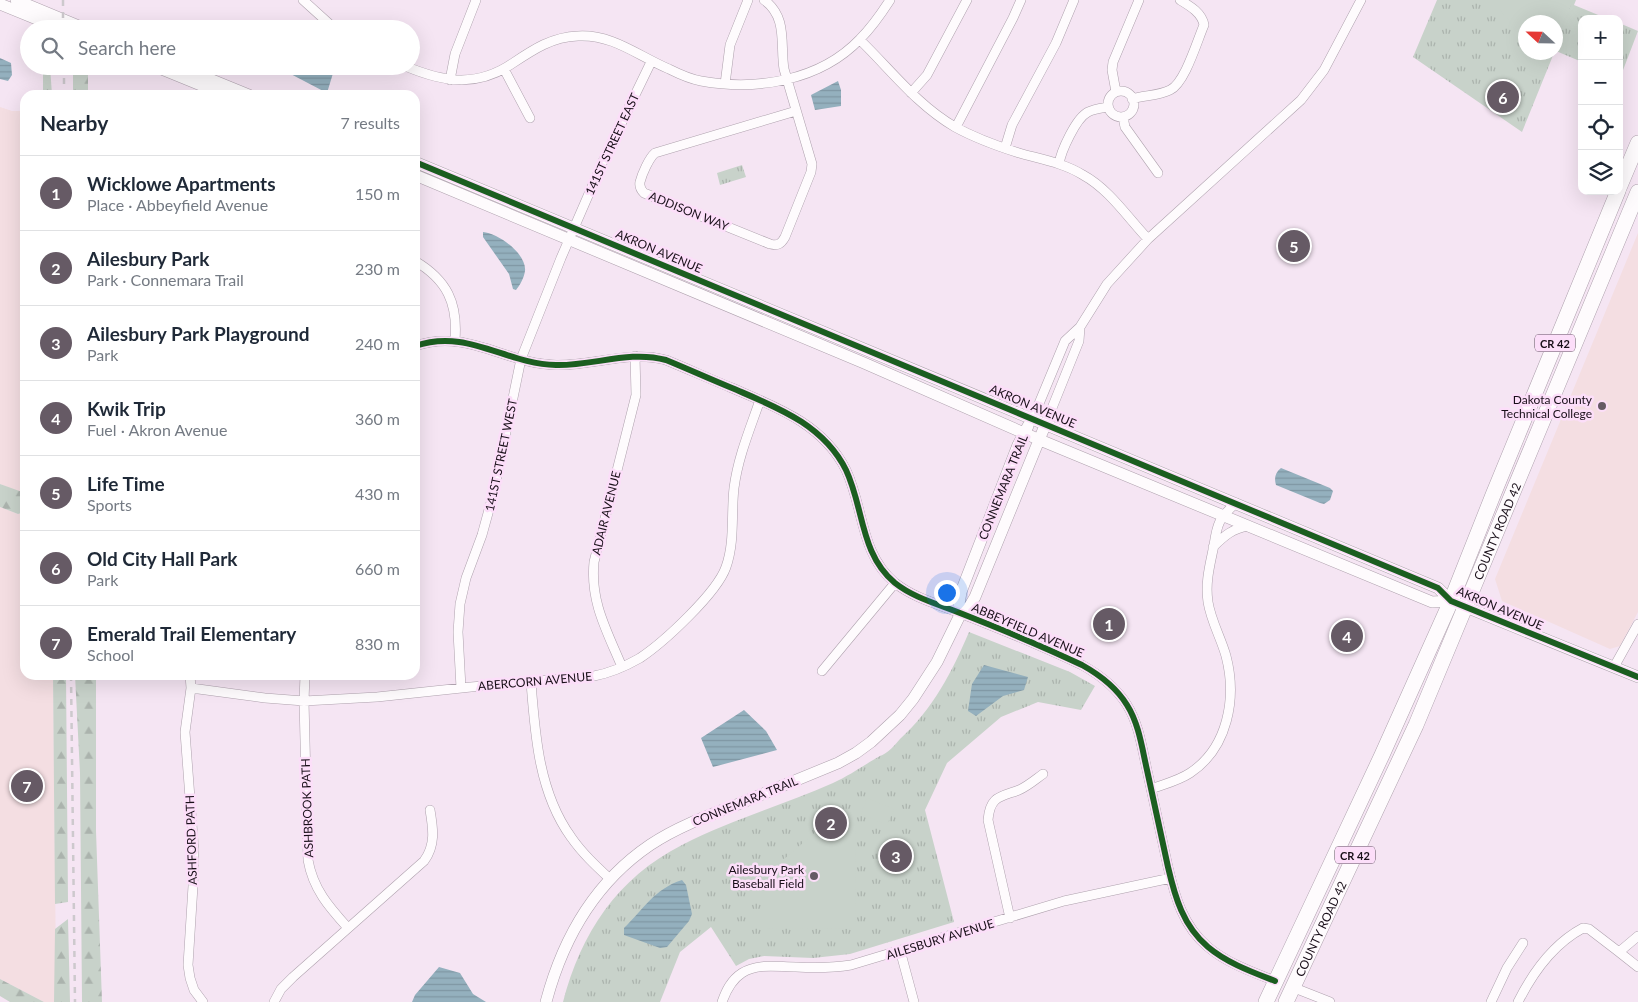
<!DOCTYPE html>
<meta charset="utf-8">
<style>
:root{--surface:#fff;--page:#f2f2f3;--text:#1f2937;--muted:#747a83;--line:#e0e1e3;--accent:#665a65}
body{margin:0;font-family:Lato,sans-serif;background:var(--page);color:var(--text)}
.controls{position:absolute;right:15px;top:15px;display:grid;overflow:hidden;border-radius:10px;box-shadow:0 5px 20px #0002}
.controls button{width:45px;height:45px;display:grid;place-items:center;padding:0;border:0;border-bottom:1px solid var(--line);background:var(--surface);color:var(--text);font:25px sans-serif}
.compass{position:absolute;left:1518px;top:15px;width:45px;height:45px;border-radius:50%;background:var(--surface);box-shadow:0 5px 20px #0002;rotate:292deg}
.you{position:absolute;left:946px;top:592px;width:18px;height:18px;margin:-12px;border:4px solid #fff;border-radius:50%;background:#1a73e8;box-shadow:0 0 0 8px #1a73e833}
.badge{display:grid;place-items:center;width:32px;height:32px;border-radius:50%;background:var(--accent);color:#fff;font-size:16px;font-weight:700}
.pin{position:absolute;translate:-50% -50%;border:2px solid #fff;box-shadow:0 1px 5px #0006}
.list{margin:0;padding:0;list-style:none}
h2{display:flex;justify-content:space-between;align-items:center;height:65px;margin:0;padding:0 20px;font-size:21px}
h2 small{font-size:16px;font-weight:400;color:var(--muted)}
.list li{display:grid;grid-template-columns:32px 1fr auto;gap:15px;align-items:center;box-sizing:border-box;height:75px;padding:0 20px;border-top:1px solid var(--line)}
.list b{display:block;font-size:19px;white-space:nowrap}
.list p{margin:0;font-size:16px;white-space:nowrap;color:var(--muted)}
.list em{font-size:16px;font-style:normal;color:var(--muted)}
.icon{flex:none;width:28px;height:28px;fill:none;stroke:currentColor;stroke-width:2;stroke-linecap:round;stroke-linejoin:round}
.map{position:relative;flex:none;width:1638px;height:1002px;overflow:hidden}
.search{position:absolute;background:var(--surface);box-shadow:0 5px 20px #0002;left:20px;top:20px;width:400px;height:55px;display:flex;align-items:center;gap:12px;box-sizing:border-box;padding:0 18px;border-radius:28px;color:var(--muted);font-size:19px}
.panel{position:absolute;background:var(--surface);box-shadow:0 5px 20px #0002;left:20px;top:90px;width:400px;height:590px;border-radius:15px}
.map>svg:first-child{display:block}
.education{fill:#f4dee2}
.grass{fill:url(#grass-tufts)}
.forest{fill:url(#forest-firs)}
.pitch{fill:#c8d2ca}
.water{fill:url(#water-rules)}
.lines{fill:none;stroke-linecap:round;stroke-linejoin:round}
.street-casing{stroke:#aea1ad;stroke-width:10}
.secondary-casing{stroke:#aea1ad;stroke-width:12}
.highway-casing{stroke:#aea1ad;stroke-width:16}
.street{stroke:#fefbfd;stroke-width:9}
.secondary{stroke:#fefbfd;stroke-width:11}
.highway{stroke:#fefbfd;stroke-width:15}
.rail{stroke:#cdc9cd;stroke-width:2.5;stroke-dasharray:6 6;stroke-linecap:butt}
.cycleway-casing{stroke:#fcdef9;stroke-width:9}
.cycleway{stroke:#1b5e20;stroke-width:6}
.poi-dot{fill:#665a65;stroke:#fcdef9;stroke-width:2}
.labels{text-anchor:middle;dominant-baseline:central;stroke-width:5;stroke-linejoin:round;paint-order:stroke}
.shield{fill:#fcdef9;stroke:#5d4d5c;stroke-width:1}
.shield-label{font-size:11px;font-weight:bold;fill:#190f19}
.street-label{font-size:12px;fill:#190f19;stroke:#fcdef9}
.poi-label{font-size:12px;fill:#190f19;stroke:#fcdef9;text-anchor:end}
</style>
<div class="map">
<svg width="1638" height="1002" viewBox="0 0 1638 1002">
<defs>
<pattern id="grass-tufts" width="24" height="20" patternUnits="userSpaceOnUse" patternTransform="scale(1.25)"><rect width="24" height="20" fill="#c8d2ca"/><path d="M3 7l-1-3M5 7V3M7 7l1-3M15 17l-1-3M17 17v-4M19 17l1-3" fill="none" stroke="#abb3ad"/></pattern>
<pattern id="forest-firs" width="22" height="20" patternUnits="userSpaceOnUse" patternTransform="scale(1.25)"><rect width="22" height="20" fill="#c8d2ca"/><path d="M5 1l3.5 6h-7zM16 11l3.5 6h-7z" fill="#abb3ad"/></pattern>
<pattern id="water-rules" width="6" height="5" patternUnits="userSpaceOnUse" patternTransform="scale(1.25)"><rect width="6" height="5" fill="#94b0be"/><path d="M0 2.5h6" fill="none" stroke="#7f96a3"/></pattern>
</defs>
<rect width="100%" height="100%" fill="#f5e5f3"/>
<path class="education" d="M25,101V495L0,484V107L12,111H21Z
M1638,233V612L1620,646L1610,649L1502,601L1495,579Z
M0,507L18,514L25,512V675H53L56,972L54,1002H44L0,979Z"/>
<path class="grass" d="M1437,0H1576L1574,5L1608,19H1582V62L1556,51V22H1526V52L1554,53L1522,132L1413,57Z
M1619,23L1638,31L1620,78H1619Z
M742,165L746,177L720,185L717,173Z
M969,632L1070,672L1095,686L1081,710L1038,702L1001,717L947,763L925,810L954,922L850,954L813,958L764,956L749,959L736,966L711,927L680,952L660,1002H563C581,933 617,878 682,845C730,820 783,805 833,783C849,776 867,763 880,756C888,753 895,745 900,739C933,709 952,672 969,632Z"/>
<path class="forest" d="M43,66H50L52,95H43Z
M73,66H88V95H73Z
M0,484L25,493V512L18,514L0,507Z
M53,675H66L68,902L55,904Z
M75,675H96V831L102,1002H82L80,773Z
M68,919L70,1002H54L55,929Z
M0,979L44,1002H10L0,996Z"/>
<path class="pitch" d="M1497,0H1573L1556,44V22H1526L1525,42L1499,8Z
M867,798L894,809L887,825L861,814Z
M855,822L856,929L763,928L764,892L783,860L818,830Z"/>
<path class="water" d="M0,58L11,63L12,75L8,81L0,79Z
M284,66H330L334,70L327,93L283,70Z
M838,81L841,90V106L815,110L811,95Z
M483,232C498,233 527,254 525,271C524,278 520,285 516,290L513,289L509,274L483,237Z
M1281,468L1330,488L1333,491L1330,500L1324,504L1320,503L1276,485C1274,478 1275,473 1281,468Z
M984,665L1028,677L1024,690L1003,696L976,716L968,711L972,684Z
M744,710L766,731L777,750L713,767L701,738Z
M682,880L686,885L692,914L689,921L667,947L660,948L624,935V928C644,909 654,889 682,880Z
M439,967L460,973L473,994L486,1002H412L415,995Z"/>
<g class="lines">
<defs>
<path id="street" d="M303,0L335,29
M764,0C788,17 780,45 784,69L812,164L811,172L785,237C781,244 778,246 770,244L644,193C641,190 639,187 640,182C642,174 649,158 655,153L796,111
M860,40C891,70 917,105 955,127C975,138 997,146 1019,153C1040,159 1064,163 1083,175C1109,189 1128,218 1148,239
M405,66C443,82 477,88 513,63C534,49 552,37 578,36C613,34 638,56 669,69C679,74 690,79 701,81C756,91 820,81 860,39C872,27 881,14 890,0
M504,69L530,118
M450,80L455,54L476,0
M725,84L730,45L748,0
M1108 104a13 13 0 1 1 26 0a13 13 0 1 1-26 0Z
M1116,92L1112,70L1113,62L1139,0
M911,93L927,75L967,0
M1132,99C1144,95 1158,96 1170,90C1185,83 1197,41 1204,25C1202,13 1190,6 1180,0
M1123,117L1125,127L1158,173
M956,127L1013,18L1021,0
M1005,148L1012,125L1056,43L1074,0
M1059,164C1061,151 1076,118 1088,112C1094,109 1102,108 1108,107
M415,261C447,280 458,303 455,340
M415,346C468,328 505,364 556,365C593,366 629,350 666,360C688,369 710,379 732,388C776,407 823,424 846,470C864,508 860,554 895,583C914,598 938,604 960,613C1001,629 1042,646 1082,665C1100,675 1116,687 1127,705C1139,724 1142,748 1147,770C1154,802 1161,834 1168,867C1175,897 1183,926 1208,947C1227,963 1252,972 1275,981
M1033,418L1065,341L1080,327L1107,284L1148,239L1301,100L1324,70L1361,0
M1046,423L1079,341L1080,327
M1213,547C1224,536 1233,528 1249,526
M622,667C607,631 590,602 594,562L636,395L635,356
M1614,667L1638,624
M822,671L895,583
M190,675L191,688L185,732L194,851L193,886L188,965L190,978L194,990L203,1002
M305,675L304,701L308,860C313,889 329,907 348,928
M531,682C535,735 539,793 571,837C582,853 596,866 610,879
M191,688L265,698L304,701L377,697L471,687L594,676C610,673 626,666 640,658C664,642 717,593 726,567C735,542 731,514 734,488C738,457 750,429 760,400
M461,688L458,632L460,604L466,578L482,535L493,495L521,359L561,258L604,159L651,62
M1151,789C1164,784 1178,781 1190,773C1228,748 1237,698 1226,656C1221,638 1211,621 1208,602C1205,582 1210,565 1214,545C1217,524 1219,518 1236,503
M1010,918L988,820C990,796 1000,797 1019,790C1028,786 1036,779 1043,774
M900,950L914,1002
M1619,952L1638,967
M1292,987L1330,1002
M274,1002L281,989L293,977L424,861C436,845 433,828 430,810
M722,1002C726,991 731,980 742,973C758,963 777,967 796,967C814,968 832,968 851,965L1064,901L1171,878
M1491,1002L1507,968L1523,943
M1518,1002C1533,972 1553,944 1583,928L1589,929L1619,952L1638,936"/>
<path id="secondary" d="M16,0L86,29
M0,4L61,29
M154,66L225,95
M178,66L249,95
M415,162L1438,588L1451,601L1638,677
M415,175L864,363L1040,440L1432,602L1451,601
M961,613L959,604L961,592L1018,445L1028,426
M546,1002C563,938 594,883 650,845C677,827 707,816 736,805C770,791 804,777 838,763L856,753L871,742L900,715L913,699L937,662L961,613L969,607L975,597L1046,423"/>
<g id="highway">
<path d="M1619,188L1638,143"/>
<path d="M1266,1002L1382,755L1451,601L1493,495L1618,191"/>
<path id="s1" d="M1286,1002L1416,725L1638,192"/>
</g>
</defs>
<use href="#street" class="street-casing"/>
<use href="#secondary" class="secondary-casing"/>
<use href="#highway" class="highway-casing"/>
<use href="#street" class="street"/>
<use href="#secondary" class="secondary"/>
<use href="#highway" class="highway"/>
<path class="rail" d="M63,0V29
M64,66V95
M71,675L75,1002"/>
<defs>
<path id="cycleway" d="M415,162L1438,588L1451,601L1638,677
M415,346C468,328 505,364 556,365C593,366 629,350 666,360C688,369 710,379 732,388C776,407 823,424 846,470C864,508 860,554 895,583C914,598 938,604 960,613C1001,629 1042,646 1082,665C1100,675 1116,687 1127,705C1139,724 1142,748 1147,770C1154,802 1161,834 1168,867C1175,897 1183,926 1208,947C1227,963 1252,972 1275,981"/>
</defs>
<use href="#cycleway" class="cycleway-casing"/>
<use href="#cycleway" class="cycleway"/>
</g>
<g class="poi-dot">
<circle cx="1602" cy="406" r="5"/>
<circle cx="814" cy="876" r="5"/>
</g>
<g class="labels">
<g class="shield">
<rect x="1535" y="334.5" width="40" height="17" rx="4"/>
<rect x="1335" y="846.5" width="40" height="17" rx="4"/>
</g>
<g class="shield-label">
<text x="1555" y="343">CR 42</text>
<text x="1355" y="855">CR 42</text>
</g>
<g class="street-label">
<text transform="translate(612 144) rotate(-65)">141ST STREET EAST</text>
<text transform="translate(689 211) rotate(22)">ADDISON WAY</text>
<text transform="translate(659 251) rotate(23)">AKRON AVENUE</text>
<text transform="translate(1033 406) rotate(23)">AKRON AVENUE</text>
<text transform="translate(501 455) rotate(-78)">141ST STREET WEST</text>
<text transform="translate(1003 487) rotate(-68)">CONNEMARA TRAIL</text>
<text transform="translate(606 513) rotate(-76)">ADAIR AVENUE</text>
<text stroke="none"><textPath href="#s1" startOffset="516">COUNTY ROAD 42</textPath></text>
<text transform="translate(1500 608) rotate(23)">AKRON AVENUE</text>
<text transform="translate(1028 630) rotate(23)">ABBEYFIELD AVENUE</text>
<text transform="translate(535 681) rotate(-5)">ABERCORN AVENUE</text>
<text transform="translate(745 801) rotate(-22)">CONNEMARA TRAIL</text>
<text transform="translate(307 808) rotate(-92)">ASHBROOK PATH</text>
<text transform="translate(191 840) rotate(-92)">ASHFORD PATH</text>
<text stroke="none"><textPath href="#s1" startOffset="81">COUNTY ROAD 42</textPath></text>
<text transform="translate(940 939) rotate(-17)">AILESBURY AVENUE</text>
</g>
<g class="poi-label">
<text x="1592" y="399">Dakota County<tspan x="1592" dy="14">Technical College</tspan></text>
<text x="804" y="869">Ailesbury Park<tspan x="804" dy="14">Baseball Field</tspan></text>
</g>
</g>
</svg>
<div class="controls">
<button>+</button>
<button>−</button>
<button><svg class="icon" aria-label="locate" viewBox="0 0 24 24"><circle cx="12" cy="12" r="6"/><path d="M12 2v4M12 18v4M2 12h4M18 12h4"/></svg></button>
<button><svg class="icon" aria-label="layers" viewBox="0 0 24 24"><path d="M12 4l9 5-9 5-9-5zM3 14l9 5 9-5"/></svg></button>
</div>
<svg class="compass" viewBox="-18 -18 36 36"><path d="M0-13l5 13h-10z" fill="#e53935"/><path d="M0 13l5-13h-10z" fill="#747a83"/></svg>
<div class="you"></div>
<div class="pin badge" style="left:1109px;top:624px">1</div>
<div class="pin badge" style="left:831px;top:823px">2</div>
<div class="pin badge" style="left:896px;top:856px">3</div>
<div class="pin badge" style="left:1347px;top:636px">4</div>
<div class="pin badge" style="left:1294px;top:246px">5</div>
<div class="pin badge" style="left:1503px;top:97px">6</div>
<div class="pin badge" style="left:27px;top:786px">7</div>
<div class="search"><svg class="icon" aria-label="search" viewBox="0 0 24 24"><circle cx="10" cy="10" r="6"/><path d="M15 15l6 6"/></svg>Search here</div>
<section class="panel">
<h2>Nearby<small>7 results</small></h2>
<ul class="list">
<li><span class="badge">1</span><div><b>Wicklowe Apartments</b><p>Place · Abbeyfield Avenue</p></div><em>150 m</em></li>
<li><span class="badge">2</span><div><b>Ailesbury Park</b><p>Park · Connemara Trail</p></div><em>230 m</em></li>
<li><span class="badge">3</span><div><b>Ailesbury Park Playground</b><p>Park</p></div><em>240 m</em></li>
<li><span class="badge">4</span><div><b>Kwik Trip</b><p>Fuel · Akron Avenue</p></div><em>360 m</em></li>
<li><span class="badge">5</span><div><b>Life Time</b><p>Sports</p></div><em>430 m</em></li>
<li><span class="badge">6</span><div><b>Old City Hall Park</b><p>Park</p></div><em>660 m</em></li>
<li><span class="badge">7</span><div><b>Emerald Trail Elementary</b><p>School</p></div><em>830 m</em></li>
</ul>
</section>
</div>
